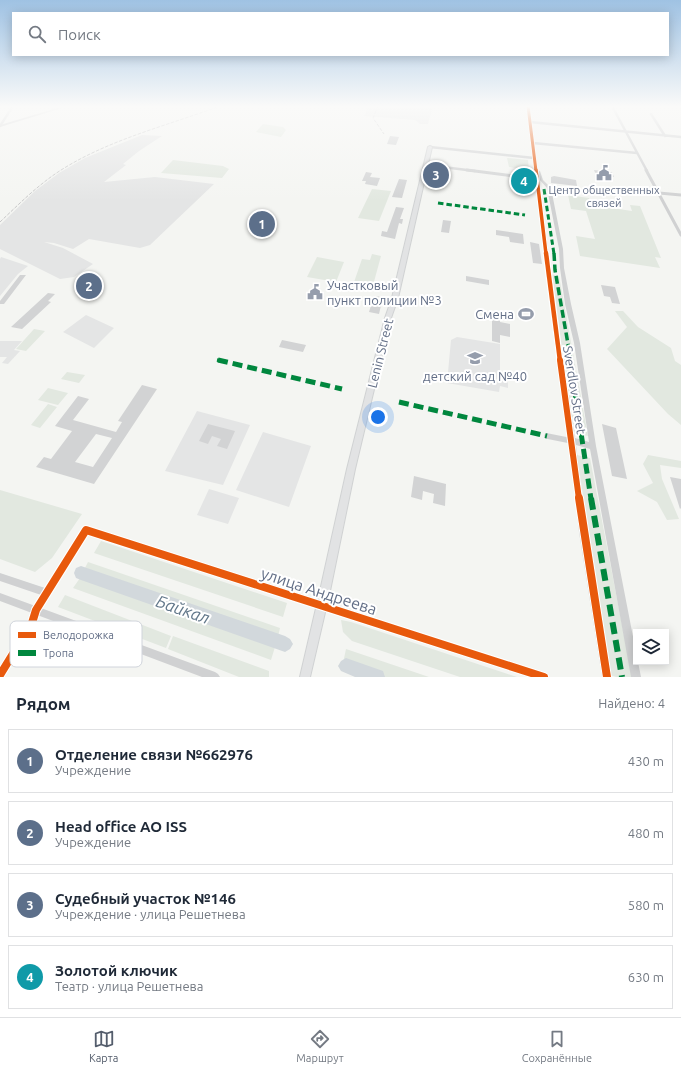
<!DOCTYPE html>
<html lang="ru">
<meta charset="utf-8">
<style>
:root{--surface:#fff;--page:#f2f2f3;--text:#1f2937;--muted:#747a83;--line:#e0e1e3;--accent:#545d6c}
body{margin:0;font-family:Ubuntu,sans-serif;background:var(--page);color:var(--text)}
.controls{position:absolute;right:12px;bottom:12px;display:grid;overflow:hidden;border-radius:0px;box-shadow:0 2px 10px #0003}
.controls button{width:36px;height:36px;display:grid;place-items:center;padding:0;border:0;border-bottom:1px solid var(--line);background:var(--surface);color:var(--text);font:20px sans-serif}
.you{position:absolute;left:378px;top:417px;width:14px;height:14px;margin:-10px;border:3px solid #fff;border-radius:50%;background:#1a73e8;box-shadow:0 0 0 6px #1a73e833}
.badge{display:grid;place-items:center;width:26px;height:26px;border-radius:50%;background:var(--accent);color:#fff;font-size:13px;font-weight:700}
.pin{position:absolute;translate:-50% -50%;border:2px solid #fff;box-shadow:0 1px 4px #0006}
.list{margin:0;padding:0;list-style:none}
h2{display:flex;justify-content:space-between;align-items:center;height:52px;margin:0;padding:0 16px;font-size:17px}
h2 small{font-size:13px;font-weight:400;color:var(--muted)}
.list li{display:grid;grid-template-columns:26px 1fr auto;gap:12px;align-items:center;box-sizing:border-box;height:64px;margin:0 8px 8px;padding:0 8px;border:1px solid var(--line);border-radius:0px}
.list b{display:block;font-size:15px;white-space:nowrap}
.list p{margin:0;font-size:13px;white-space:nowrap;color:var(--muted)}
.list em{font-size:13px;font-style:normal;color:var(--muted)}
.icon{flex:none;width:22px;height:22px;fill:none;stroke:currentColor;stroke-width:2;stroke-linecap:round;stroke-linejoin:round}
.map{position:relative;flex:none;width:681px;height:677px;overflow:hidden}
.search{position:absolute;background:var(--surface);box-shadow:0 2px 10px #0003;left:12px;right:12px;top:12px;height:44px;display:flex;align-items:center;gap:10px;box-sizing:border-box;padding:0 14px;border-radius:0px;color:var(--muted);font-size:15px}
.sheet{height:340px;background:var(--surface)}
nav{display:flex;justify-content:space-around;align-items:center;box-sizing:border-box;height:56px;border-top:1px solid var(--line);background:var(--surface);font-size:11px;color:var(--muted)}
nav a{display:grid;justify-items:center;gap:2px}
nav .on{color:var(--accent)}
.map>svg:first-child{display:block}
.built{fill:#e4e5e5}
.green{fill:#e2e8e0}
.lines{fill:none;stroke-linecap:round;stroke-linejoin:round}
.river{fill:#d2d8dc;fill-rule:evenodd}
.building{fill:#d2d3d4;fill-rule:evenodd}
.secondary-casing{stroke:#d0d2d3;stroke-width:2}
.minor-far3{stroke:#d0d1d2;stroke-width:2.5}
.minor-far2{stroke:#d0d1d2;stroke-width:3}
.minor-far1{stroke:#d0d1d2;stroke-width:5.5}
.minor{stroke:#d0d1d2;stroke-width:7}
.tertiary{fill:#d0d1d2;fill-rule:evenodd}
.secondary{fill:#e2e3e4;fill-rule:evenodd}
.rail{stroke:#c7c7c8;stroke-width:1;stroke-dasharray:3.5 1.5;stroke-linecap:butt}
.quiet-far3{stroke:#00873e;stroke-width:3;stroke-dasharray:5.5 3;stroke-linecap:butt}
.quiet-far2{stroke:#00873e;stroke-width:3.5;stroke-dasharray:8 3.5;stroke-linecap:butt}
.quiet-far1{stroke:#00873e;stroke-width:5;stroke-dasharray:10 5;stroke-linecap:butt}
.quiet{stroke:#00873e;stroke-width:6;stroke-dasharray:12 6;stroke-linecap:butt}
.cycleway-far4-casing{stroke:#fff;stroke-width:4.5}
.cycleway-far3-casing{stroke:#fff;stroke-width:5.5}
.cycleway-far2-casing{stroke:#fff;stroke-width:7}
.cycleway-far1-casing{stroke:#fff;stroke-width:8}
.cycleway-casing{stroke:#fff;stroke-width:10}
.cycleway-far4{stroke:#e8590c;stroke-width:3}
.cycleway-far3{stroke:#e8590c;stroke-width:3.5}
.cycleway-far2{stroke:#e8590c;stroke-width:4.5}
.cycleway-far1{stroke:#e8590c;stroke-width:6}
.cycleway{stroke:#e8590c;stroke-width:8}
.labels{text-anchor:middle;dominant-baseline:central;stroke-width:4;stroke-linejoin:round;paint-order:stroke}
.far-poi-label{font-size:11px;fill:#626e86;stroke:#fff}
.poi-label{font-size:13px;fill:#626e86;stroke:#fff;text-anchor:start}
.street-label{font-size:13px;fill:#626e86;stroke:#fff}
.near-street-label{font-size:16px;fill:#626e86;stroke:#fff}
.near-water-label{font-size:17px;font-style:italic;fill:#62778a;stroke:#fff}
.key{fill:#fff;stroke:#d0d4db;stroke-width:1}
.key-label{font-size:11px;fill:#626e86}
</style>
<div class="map">
<svg width="681" height="677" viewBox="0 0 681 677">
<rect width="100%" height="100%" fill="#f4f5f2"/>
<path class="built" d="M369,106H433L428,124H420L415,120L364,116Z
M142,135L162,136L139,151L123,164L126,165L104,182L155,177L214,184L150,245L140,248L89,239L73,249L54,243L44,242L63,248L93,264L74,277L60,279L0,249V225L35,191L59,173L85,158Z
M1,257L28,266L18,274L0,296V259Z
M86,315L114,328L94,348L63,332Z
M457,337L500,344V372L508,374V388L500,386L499,392L447,383L451,340Z
M0,341H22L14,350L20,351L8,364L2,363L7,357H0Z
M197,411L250,425L223,485L165,471Z
M263,432L311,446L289,507L236,490Z
M209,489L239,498L228,524L197,515Z"/>
<path class="green" d="M263,124L283,127L286,130L281,137L256,132Z
M507,158L528,160L529,170L509,167Z
M173,160L223,166L229,169L222,178L161,173Z
M372,189L391,191L379,221L358,218Z
M568,195L589,198L592,205L632,211L630,205L640,206L661,258L655,257L660,268L580,256L576,236L595,239L586,211L571,209Z
M372,254L381,256L372,289L353,285L362,259L370,260Z
M317,257L344,262L336,282L307,277Z
M551,274L559,276L588,436L572,432Z
M615,311H623L638,327L671,348L675,361L681,365V425L668,414L607,349L627,327Z
M34,329L45,331L26,351L16,349Z
M67,372L85,375L79,383L61,379Z
M48,388L68,393L58,405L38,400Z
M48,404L57,407L40,428L31,425Z
M577,455L590,458L632,677H616L610,675Z
M648,455L681,461V468L660,465L662,479L679,519L667,520L657,502L637,491L653,483L643,464Z
M0,490L82,514L52,558L35,572L0,559Z
M101,541L287,603L283,617L94,553Z
M88,562L280,628L277,641L84,570Z
M80,578L275,647L271,660L73,588Z
M65,595L171,636L166,648L58,607Z
M341,620L351,622L517,677H460L352,641L343,632Z
M173,636L269,671V677H239L168,649Z
M346,649L429,677H383L343,663Z"/>
<g class="lines">
<path class="river" d="M81,566L285,636L290,639L293,644L290,649L285,652L81,580L76,578L74,573L76,568Z
M346,658L383,671L385,677H355L341,671L338,666L341,661Z"/>
</g>
<path class="building" d="M390,136L399,137L396,145L387,144Z
M594,170L612,172L614,177L596,175Z
M366,172L372,173L370,177L380,178L377,186L365,184L366,181H362Z
M554,176L576,180L577,186L551,183V177Z
M399,179L407,180L402,198L392,197Z
M396,207L404,208L400,219H403L402,224L399,223L395,239L381,236L382,231L387,232Z
M443,220L451,221L449,233L441,232Z
M496,230L523,234L524,244L510,242L509,237L496,235Z
M530,242L539,244L542,264L533,263Z
M20,275H26L4,304H0V301Z
M466,276L489,280V285L466,281Z
M82,283L100,286L96,290L78,287Z
M601,285L615,287L620,304L612,303L610,297L604,296Z
M48,293L55,294L48,301L51,302L22,329L11,327Z
M374,296L383,297L379,314L369,312Z
M492,313L500,314V322L510,324V337L500,335V343L492,341Z
M282,340L306,345L303,352L279,347Z
M142,385L157,389L94,484L36,467L44,457L51,459L72,431L55,426L78,396L89,399L73,420L116,432L122,422L118,421ZM96,434L112,438L93,467L75,462Z
M208,424L235,431L227,449L217,446L221,439L212,436L208,444L199,441Z
M602,424L616,428L627,479L612,476Z
M414,476L446,484L445,506L433,503L434,494L423,491L422,500L411,497Z
M670,477L681,479V508L680,509Z"/>
<g class="lines">
<defs>
<path id="secondary" d="M430,146L432,147L398,298L391,318L355,469L330,591L310,677H300L320,591L347,469L385,318L392,298L428,147Z"/>
</defs>
<use href="#secondary" class="secondary-casing"/>
<path class="minor-far3" d="M612,106L647,171
M651,114L665,136
M530,122L681,137
M0,126L13,106
M533,143L637,153
M430,147L534,158
M427,165L475,171"/>
<path class="minor-far2" d="M467,170L536,179
M646,170L681,235
M659,193L681,195"/>
<path class="minor-far1" d="M547,436L572,441"/>
<path class="minor" d="M86,530L544,677
M0,675L32,623L36,610L47,593"/>
<path class="tertiary" d="M64,106H69L0,127V125Z
M527,106H529L538,170L540,171L543,180L551,188L563,249L564,268L571,304L580,343L596,446L636,652V662H638L641,677H631L590,449L576,445L587,532L612,677H602L579,532L570,450L554,340ZM539,179L547,188L559,249L560,268L565,304L574,343L589,442L575,438L560,340Z
M86,526L89,527L90,530L89,533L50,596L47,597L0,581V573L45,588L83,527Z
M0,593L215,672L218,674L220,677H202L0,601Z"/>
<use href="#secondary" class="secondary"/>
<path class="rail" d="M378,106L373,118L384,134
M0,222C19,204 37,186 58,172C107,140 166,126 220,106"/>
<path class="quiet-far3" d="M544,189L554,254
M438,203L525,215"/>
<path class="quiet-far2" d="M554,253L555,270L571,361
M217,360L222,361"/>
<path class="quiet-far1" d="M218,360L342,389
M570,360L591,499
M399,402L547,436"/>
<path class="quiet" d="M591,498L622,677"/>
<defs>
<path id="cycleway-far4" d="M528,106L536,171"/>
<path id="cycleway-far3" d="M536,170L546,254"/>
<path id="cycleway-far2" d="M546,253L560,361"/>
<path id="cycleway-far1" d="M560,360L579,499"/>
<path id="cycleway" d="M579,498L607,677
M0,675L32,623L36,610L86,530L544,677"/>
</defs>
<use href="#cycleway-far4" class="cycleway-far4-casing"/>
<use href="#cycleway-far3" class="cycleway-far3-casing"/>
<use href="#cycleway-far2" class="cycleway-far2-casing"/>
<use href="#cycleway-far1" class="cycleway-far1-casing"/>
<use href="#cycleway" class="cycleway-casing"/>
<use href="#cycleway-far4" class="cycleway-far4"/>
<use href="#cycleway-far3" class="cycleway-far3"/>
<use href="#cycleway-far2" class="cycleway-far2"/>
<use href="#cycleway-far1" class="cycleway-far1"/>
<use href="#cycleway" class="cycleway"/>
</g>
<linearGradient id="sky" x2="0" y2="1"><stop stop-color="#9fc2e3"/><stop offset="0.53" stop-color="#fafaf9"/><stop offset="1" stop-color="#fafaf9" stop-opacity="0"/></linearGradient>
<rect width="681" height="201" fill="url(#sky)"/>
<defs>
<symbol id="civic-bare" viewBox="-9 -9 18 18"><path d="M-.6-6.5H3V-4.5H.6V-3L4-1V1h2V6H-6V1h2V-1L-.6-3ZM-1.2 2.5V6h2.4V2.5Z" fill="#959dac" stroke="#fff" stroke-width="2.5" paint-order="stroke"/></symbol>
<symbol id="stadium-bare" viewBox="-9 -9 18 18"><path d="M0-5a6.5 5 0 1 0 0 10a6.5 5 0 1 0 0-10ZM-3.5-1.8h7v3.6h-7Z" fill="#959dac" stroke="#fff" stroke-width="2.5" paint-order="stroke"/></symbol>
<symbol id="school-bare" viewBox="-9 -9 18 18"><path d="M0-5L7-2L0 1L-7-2ZM-4 1L0 2.5L4 1V4Q0 6-4 4Z" fill="#959dac" stroke="#fff" stroke-width="2.5" paint-order="stroke"/></symbol>
</defs>
<g fill-rule="evenodd">
<use href="#civic-bare" x="593" y="162" width="22" height="22"/>
<use href="#civic-bare" x="304" y="281" width="22" height="22"/>
<use href="#stadium-bare" x="515" y="303" width="22" height="22"/>
<use href="#school-bare" x="464" y="347" width="22" height="22"/>
</g>
<g class="labels">
<g class="far-poi-label">
<text x="604" y="190">Центр общественных<tspan x="604" dy="13">связей</tspan></text>
</g>
<g class="poi-label">
<text x="327" y="285">Участковый<tspan x="327" dy="15">пункт полиции №3</tspan></text>
<text x="514" y="314" text-anchor="end">Смена</text>
<text x="475" y="376" text-anchor="middle">детский сад №40</text>
</g>
<g class="street-label">
<text transform="translate(380 353) rotate(-76)">Lenin Street</text>
<text transform="translate(575 390) rotate(81)">Sverdlov Street</text>
</g>
<g class="near-street-label">
<text transform="translate(319 591) rotate(18)">улица Андреева</text>
</g>
<g class="near-water-label">
<text transform="translate(183 609) rotate(19)">Байкал</text>
</g>
</g>
<rect x="10" y="621" width="132" height="46" rx="6" class="key"/>
<rect x="18" y="632" width="18" height="6" fill="#e8590c"/>
<rect x="18" y="650" width="18" height="6" fill="#00873e"/>
<g class="key-label">
<text x="43" y="639">Велодорожка</text>
<text x="43" y="657">Тропа</text>
</g>
</svg>
<div class="controls">
<button><svg class="icon" aria-label="layers" viewBox="0 0 24 24"><path d="M12 4l9 5-9 5-9-5zM3 14l9 5 9-5"/></svg></button>
</div>
<div class="you"></div>
<div class="pin badge" style="left:262px;top:224px;background:#5c6f8a">1</div>
<div class="pin badge" style="left:89px;top:286px;background:#5c6f8a">2</div>
<div class="pin badge" style="left:436px;top:175px;background:#5c6f8a">3</div>
<div class="pin badge" style="left:524px;top:181px;background:#0f9aa8">4</div>
<div class="search"><svg class="icon" aria-label="search" viewBox="0 0 24 24"><circle cx="10" cy="10" r="6"/><path d="M15 15l6 6"/></svg>Поиск</div>
</div>
<section class="sheet">
<h2>Рядом<small>Найдено: 4</small></h2>
<ul class="list">
<li><span class="badge" style="background:#5c6f8a">1</span><div><b>Отделение связи №662976</b><p>Учреждение</p></div><em>430 m</em></li>
<li><span class="badge" style="background:#5c6f8a">2</span><div><b>Head office AO ISS</b><p>Учреждение</p></div><em>480 m</em></li>
<li><span class="badge" style="background:#5c6f8a">3</span><div><b>Судебный участок №146</b><p>Учреждение · улица Решетнева</p></div><em>580 m</em></li>
<li><span class="badge" style="background:#0f9aa8">4</span><div><b>Золотой ключик</b><p>Театр · улица Решетнева</p></div><em>630 m</em></li>
</ul>
</section>
<nav>
<a class="on"><svg class="icon" aria-label="map" viewBox="0 0 24 24"><path d="M3 6l6-2 6 2 6-2v14l-6 2-6-2-6 2zM9 4v14M15 6v14"/></svg>Карта</a>
<a><svg class="icon" aria-label="directions" viewBox="0 0 24 24"><path d="M12 3l9 9-9 9-9-9zM9 14v-3h6M13 9l2 2-2 2"/></svg>Маршрут</a>
<a><svg class="icon" aria-label="saved" viewBox="0 0 24 24"><path d="M7 4h10v16l-5-4-5 4z"/></svg>Сохранённые</a>
</nav>
